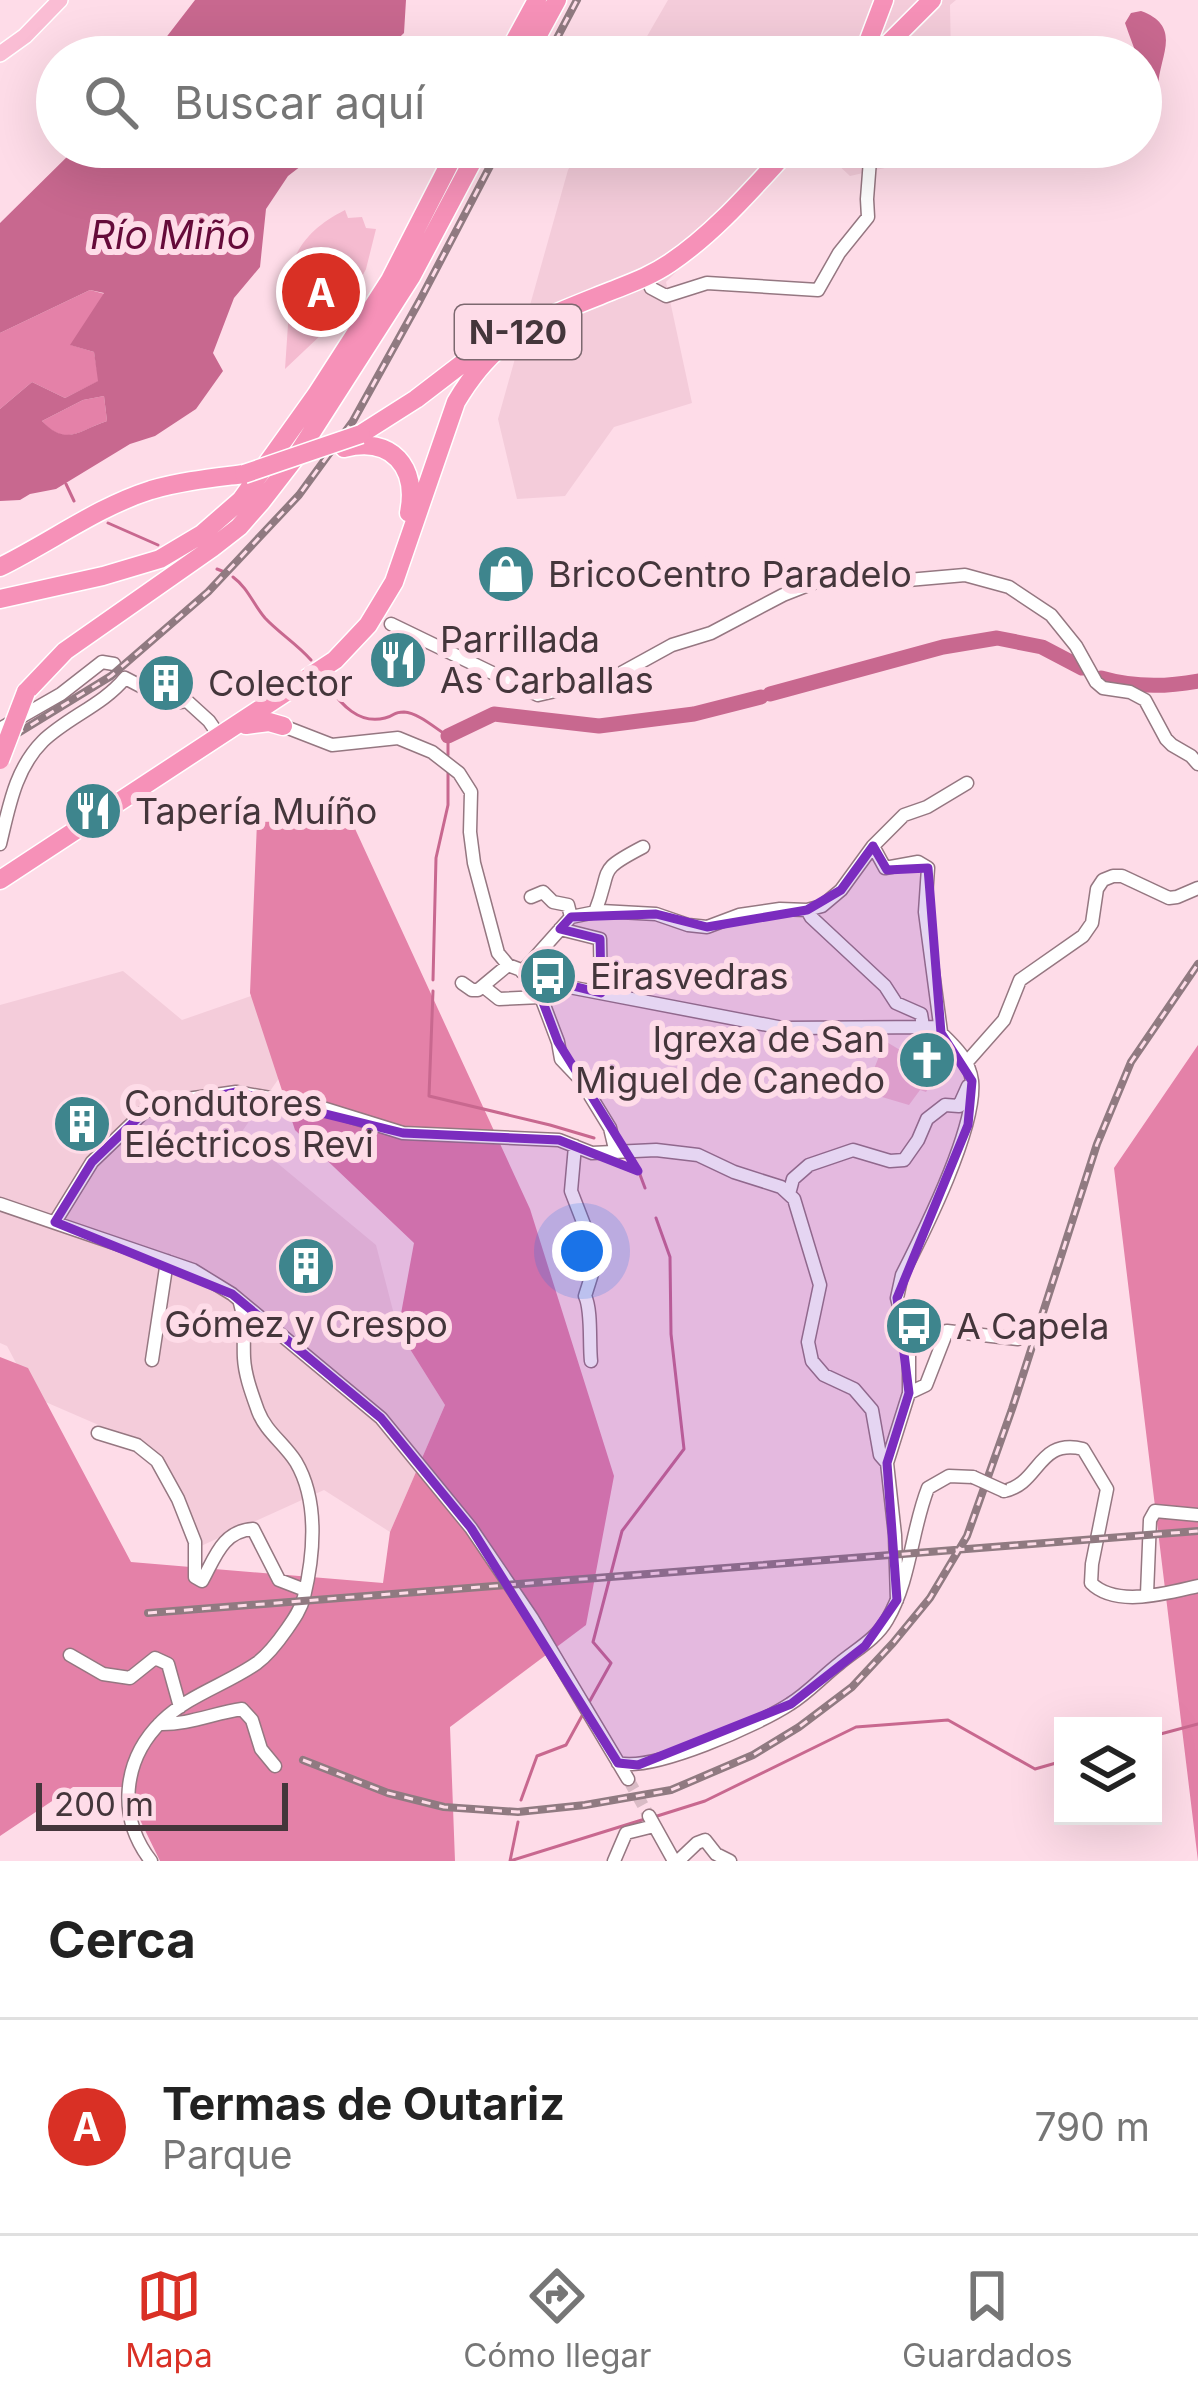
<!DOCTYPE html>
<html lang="es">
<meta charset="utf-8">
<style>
:root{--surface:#fff;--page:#f6f6f6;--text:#222;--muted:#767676;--line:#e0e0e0;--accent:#d93025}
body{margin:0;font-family:Inter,sans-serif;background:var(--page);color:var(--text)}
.controls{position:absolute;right:36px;bottom:36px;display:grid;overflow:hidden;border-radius:0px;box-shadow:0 12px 48px #0002}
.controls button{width:108px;height:108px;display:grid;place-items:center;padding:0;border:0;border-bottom:3px solid var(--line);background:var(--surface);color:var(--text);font:60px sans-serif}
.scale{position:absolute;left:36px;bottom:30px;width:252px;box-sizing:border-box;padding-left:12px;border:6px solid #44363b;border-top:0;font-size:33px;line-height:42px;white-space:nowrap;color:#44363b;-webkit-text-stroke:9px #fedce8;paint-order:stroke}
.you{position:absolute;left:582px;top:1251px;width:42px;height:42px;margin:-30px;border:9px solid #fff;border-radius:50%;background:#1a73e8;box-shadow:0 0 0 18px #1a73e833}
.badge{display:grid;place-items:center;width:78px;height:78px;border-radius:50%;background:var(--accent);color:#fff;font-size:39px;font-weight:700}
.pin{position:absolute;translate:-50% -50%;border:6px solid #fff;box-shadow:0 3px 12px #0006}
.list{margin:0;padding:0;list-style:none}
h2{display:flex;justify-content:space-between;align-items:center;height:156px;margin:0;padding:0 48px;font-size:51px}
h2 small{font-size:39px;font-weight:400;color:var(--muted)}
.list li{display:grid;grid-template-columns:78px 1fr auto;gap:36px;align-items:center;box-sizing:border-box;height:216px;padding:0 48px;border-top:3px solid var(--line)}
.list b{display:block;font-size:45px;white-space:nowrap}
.list p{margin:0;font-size:39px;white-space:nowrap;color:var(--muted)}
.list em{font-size:39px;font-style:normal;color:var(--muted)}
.icon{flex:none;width:66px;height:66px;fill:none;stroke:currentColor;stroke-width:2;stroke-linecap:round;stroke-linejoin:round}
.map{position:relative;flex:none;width:1198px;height:1861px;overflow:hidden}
.search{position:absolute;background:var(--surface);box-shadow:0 12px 48px #0002;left:36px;right:36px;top:36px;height:132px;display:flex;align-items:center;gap:30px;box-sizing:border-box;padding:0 42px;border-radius:66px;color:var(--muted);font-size:45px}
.sheet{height:372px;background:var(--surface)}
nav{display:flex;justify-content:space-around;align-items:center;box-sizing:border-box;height:168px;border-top:3px solid var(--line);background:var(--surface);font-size:33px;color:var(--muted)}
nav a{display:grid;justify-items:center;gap:6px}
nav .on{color:var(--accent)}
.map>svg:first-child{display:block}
.built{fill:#f4ccda}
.green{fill:#f5bbd0}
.forest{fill:#e481a8}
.water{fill:#c8688f;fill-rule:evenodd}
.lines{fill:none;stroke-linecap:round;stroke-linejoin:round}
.stream{stroke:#c8688f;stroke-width:3}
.river{stroke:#c8688f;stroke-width:15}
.minor-tunnel{stroke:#d9bbc5;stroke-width:12;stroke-dasharray:12 6;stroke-linecap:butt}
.minor-casing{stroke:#957781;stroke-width:15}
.major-casing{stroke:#fff;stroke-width:18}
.highway-casing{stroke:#fff;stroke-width:21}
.minor{stroke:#fff;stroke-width:12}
.major{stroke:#fabdd4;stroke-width:15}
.highway{stroke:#f691b8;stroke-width:18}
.rail-casing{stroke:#907a81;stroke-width:8}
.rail{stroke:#fedce8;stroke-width:3;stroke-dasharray:9;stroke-linecap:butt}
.minor-bridge-casing{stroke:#957781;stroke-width:15;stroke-linecap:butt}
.highway-bridge-casing{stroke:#fff;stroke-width:21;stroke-linecap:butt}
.minor-bridge{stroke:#fff;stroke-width:12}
.highway-bridge{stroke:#f691b8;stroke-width:18}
.marked{fill:#7b2cbf;fill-opacity:0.2;stroke:#7b2cbf;stroke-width:9;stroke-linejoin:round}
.labels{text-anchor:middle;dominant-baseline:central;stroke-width:12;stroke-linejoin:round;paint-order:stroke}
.shield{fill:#fedce8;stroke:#7c686f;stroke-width:3}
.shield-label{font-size:33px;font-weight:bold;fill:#44363b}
.poi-label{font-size:36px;fill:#44363b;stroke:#fedce8;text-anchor:start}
.water-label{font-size:39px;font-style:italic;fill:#650b3a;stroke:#fedce8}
</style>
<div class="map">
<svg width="1198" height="1861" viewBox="0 0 1198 1861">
<rect width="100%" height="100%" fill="#fedce8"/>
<path class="built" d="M668,0H956L950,5L951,57H635Z
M581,147H802L666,282L692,403L614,427L565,496L517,499L498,419L568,170Z
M819,147H954V152L850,176Z
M123,971L182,1020L274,988L313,1029L241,1133L376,1245L398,1330L445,1405L390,1532L324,1490L190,1551L154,1449L34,1397L7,1346L0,1343V1005Z"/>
<path class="green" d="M345,210L348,218L362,217L366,228L376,229L366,269L342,315L285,369L290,295L285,284C296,246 310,228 345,210Z
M929,1031L952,1049L926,1092L920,1090L909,1105L865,1092L885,1041L910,1056Z"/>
<path class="forest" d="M90,290L105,294L71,345L94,352L99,381L65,398L32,382L0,409V333Z
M104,396L107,421C79,430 66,448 42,421L83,400Z
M351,820L530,1209L614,1476L586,1625L450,1727L455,1861H160L124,1787H73L0,1836V1357L28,1368L131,1562L383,1583L390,1532L445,1405L398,1330L414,1243L295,1130L250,993L257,822Z
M1198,1045V1861L1114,1168Z"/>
<path class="water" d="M195,0H406L404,33L379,57H151Z
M1141,11C1188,28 1153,64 1159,94L1155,98H1151L1149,94C1142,67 1134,49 1125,23L1131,13Z
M77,147H308L314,156L288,176L266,209L260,267L234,298L213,353L223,371L196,409L155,436L130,444L56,489L30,494L20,500L0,501V409L32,382L65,398L98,381L94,352L70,345L104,293L90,290L0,333V223ZM104,396L107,421C79,430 67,447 42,421L83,400Z"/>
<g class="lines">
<path class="stream" d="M66,484L74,501
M108,523L158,545
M217,569L222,571
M233,577C248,588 253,604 265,618C279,633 297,644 311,660
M328,686C341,704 359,725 385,718C397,715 392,712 404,712C419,713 436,729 448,736V755
M433,980L436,858L448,805V773
M433,991L429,1096L550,1125L594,1138
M633,1156L645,1188
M587,1706L611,1663L593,1642L622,1531L684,1449L671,1334L670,1257L656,1218
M1153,1736L1198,1724
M521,1800L537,1756L566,1745L583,1714
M654,1817L705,1801L856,1727L948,1720L1035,1769L1063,1761
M518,1822L510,1861L645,1819"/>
<path class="river" d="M1101,678C1132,687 1166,687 1198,681
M770,694L943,647L997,638L1042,647L1082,668
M448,736L494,714L599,726L694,714L761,697"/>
<path class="minor-tunnel" d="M628,1779L649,1816"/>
<defs>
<path id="minor" d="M647,277L651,288L666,296L707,283L818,290L839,253L868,217L867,199L871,147
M391,624L538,695L612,678L672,645L711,633L783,595L821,580L870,575L908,580L965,575L1009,587L1051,615L1076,646L1096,682L1103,688L1130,692L1145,700L1166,739L1172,745L1191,756L1198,764
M283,726L332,745L398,738L432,752L459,773L471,792L470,832L474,863L498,953L508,965L564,986L783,1028L935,1027C951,1043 969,1057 972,1081C977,1127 924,1232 902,1275L897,1298L909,1344V1393L887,1463L895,1535L897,1600
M0,729L61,694L102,662L114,664
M0,844C9,807 15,769 43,741C68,717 103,705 125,678L173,703L187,701L209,721L220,737
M873,846L885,868L918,862L928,868L925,912L941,1032
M531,897L543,892L553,902L568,905L571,917
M807,910L811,917L885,986L896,1003L921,1014L923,1026
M595,912C613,867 595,872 643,847
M560,929L600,939L601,993
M522,972L571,917L601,911L656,914L688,925L707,927L739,915L780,909L807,910L822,906L841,890L873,846L904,815L927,807L967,783
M533,976L558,1042L561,1059L580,1079L610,1128L616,1153
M462,983L472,990H478L508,965
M484,987L499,999L541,997
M966,1063L1004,1020L1020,980L1083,936L1092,923L1097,889L1103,880L1113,876H1122L1169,898L1177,897L1198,888
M575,1146L571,1191L597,1258L585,1296C592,1310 589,1343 591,1361
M789,1194L793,1179L809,1165L853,1150L890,1161L904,1160L918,1140L927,1119L945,1105L959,1106L968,1086
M0,1204L193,1270L232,1294L381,1418L471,1528L532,1618L628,1779
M55,1222L92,1162L144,1112L180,1100L236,1092L316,1106L403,1133L559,1140L592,1153L656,1150L698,1155L734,1172L781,1187L794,1199L820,1285L808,1342L812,1361L824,1375L854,1389L872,1410L880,1455L887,1463
M152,1360L167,1261
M909,1393L926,1385L947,1331L1018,1339
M98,1433L137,1445L157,1461L178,1499L195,1542V1577L202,1581C215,1558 222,1531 253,1529L279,1580L305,1590
M1004,1491C1040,1484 1037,1438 1083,1449L1107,1489L1092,1564L1091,1583C1116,1608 1167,1593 1198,1586
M1147,1594L1150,1520L1155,1511L1198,1515
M70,1655L103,1674L130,1678L155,1658L168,1664L180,1707
M159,1724C188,1725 214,1713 242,1709L252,1720L261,1749L275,1766
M618,1763C653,1772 758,1725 790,1704C808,1693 823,1676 840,1663C857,1649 876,1639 887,1620C911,1579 911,1531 928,1488L949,1476L973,1477
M649,1816L674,1861
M151,1861C117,1817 122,1760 162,1721C189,1695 227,1684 257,1663C269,1654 278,1642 287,1629C294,1619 301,1609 304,1597C314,1555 319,1501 296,1462C284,1443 266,1432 258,1411C252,1394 245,1376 244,1358C243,1339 246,1322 240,1303
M614,1861L626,1833L654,1826
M678,1861L697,1843L705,1840L716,1854L730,1861"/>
<path id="major" d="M0,54L25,36L60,0"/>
<path id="highway" d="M864,53L884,0
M506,57L537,0
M526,57L557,0
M875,57L932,0
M361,434L416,399L493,340
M344,448C392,436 418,467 409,513
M0,567C51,542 97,507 151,490C182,481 213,478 244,474
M0,599L103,576L160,559L202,534L241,500L316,395L390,280L458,147
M26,692L65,651L212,548L239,527L261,502L295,458L411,277L480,147
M246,725L269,722L283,726
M0,880L335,660L368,625L394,582L456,402C497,332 539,320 611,291C631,283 651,276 670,263C716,232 753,188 791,147"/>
</defs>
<use href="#minor" class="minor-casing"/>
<use href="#major" class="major-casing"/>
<use href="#highway" class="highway-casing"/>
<use href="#minor" class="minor"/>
<use href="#major" class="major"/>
<use href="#highway" class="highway"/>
<defs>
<path id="rail" d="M547,57L577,0
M0,744L111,676L208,592L299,495L353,421L420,300L500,147
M148,1613L1198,1531
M303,1760L388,1793L444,1807L518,1812L585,1805L671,1790L753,1755L799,1727L852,1687L893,1643L930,1598L967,1536L1012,1409L1097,1144L1131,1062L1198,964"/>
</defs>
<use href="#rail" class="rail-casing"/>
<use href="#rail" class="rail"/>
<defs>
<path id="minor-bridge" d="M973,1477L1004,1491"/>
<path id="highway-bridge" d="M244,474L361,434
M0,760L26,692"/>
</defs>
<use href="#minor-bridge" class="minor-bridge-casing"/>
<use href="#highway-bridge" class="highway-bridge-casing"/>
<use href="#minor-bridge" class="minor-bridge"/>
<use href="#highway-bridge" class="highway-bridge"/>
</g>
<path class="marked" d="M873,846L887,870L928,868L941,1033L972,1081L968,1125L897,1298L909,1393L887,1463L897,1600L865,1646L791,1704L638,1765L618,1763L471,1528L381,1418L232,1294L55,1222L92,1162L144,1112L236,1092L403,1133L559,1140L638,1171L558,1042L533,976L601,993L600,939L560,929L571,917L656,914L707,927L807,910L841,890Z"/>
<defs>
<symbol id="shop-disc" viewBox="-11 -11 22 22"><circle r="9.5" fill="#3e858d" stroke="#fedce8"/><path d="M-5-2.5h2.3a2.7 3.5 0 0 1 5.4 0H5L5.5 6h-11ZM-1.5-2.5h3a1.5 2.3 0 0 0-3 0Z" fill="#fff"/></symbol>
<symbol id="restaurant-disc" viewBox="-11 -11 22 22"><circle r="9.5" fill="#3e858d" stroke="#fedce8"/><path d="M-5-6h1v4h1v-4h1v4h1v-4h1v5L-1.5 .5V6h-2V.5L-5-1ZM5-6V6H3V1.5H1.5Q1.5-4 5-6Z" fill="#fff"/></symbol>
<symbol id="building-disc" viewBox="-11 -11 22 22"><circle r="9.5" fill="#3e858d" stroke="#fedce8"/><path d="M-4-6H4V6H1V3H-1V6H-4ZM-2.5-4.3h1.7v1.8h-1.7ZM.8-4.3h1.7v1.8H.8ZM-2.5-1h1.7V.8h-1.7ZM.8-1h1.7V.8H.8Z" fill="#fff"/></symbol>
<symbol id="bus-disc" viewBox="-11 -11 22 22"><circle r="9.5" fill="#3e858d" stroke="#fedce8"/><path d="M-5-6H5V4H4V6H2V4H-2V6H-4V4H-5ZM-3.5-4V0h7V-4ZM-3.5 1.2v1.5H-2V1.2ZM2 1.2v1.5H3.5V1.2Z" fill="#fff"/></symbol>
<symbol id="church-disc" viewBox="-11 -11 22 22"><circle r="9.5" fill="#3e858d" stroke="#fedce8"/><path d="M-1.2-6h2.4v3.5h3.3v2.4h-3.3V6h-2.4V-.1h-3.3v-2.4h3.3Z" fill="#fff"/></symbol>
</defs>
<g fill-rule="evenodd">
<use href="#shop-disc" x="473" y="541" width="66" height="66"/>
<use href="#restaurant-disc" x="365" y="627" width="66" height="66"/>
<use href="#building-disc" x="133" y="650" width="66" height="66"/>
<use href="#restaurant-disc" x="60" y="778" width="66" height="66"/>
<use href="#bus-disc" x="515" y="943" width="66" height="66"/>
<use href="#church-disc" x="894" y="1027" width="66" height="66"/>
<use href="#building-disc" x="49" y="1091" width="66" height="66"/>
<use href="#building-disc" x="273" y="1233" width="66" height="66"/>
<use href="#bus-disc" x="881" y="1293" width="66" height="66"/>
</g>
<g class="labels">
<rect class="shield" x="455" y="305" width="126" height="54" rx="9"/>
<g class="shield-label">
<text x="518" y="332">N-120</text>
</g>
<g class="poi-label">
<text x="548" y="574">BricoCentro Paradelo</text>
<text x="440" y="639">Parrillada<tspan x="440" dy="41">As Carballas</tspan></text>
<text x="208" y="683">Colector</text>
<text x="135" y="811">Tapería Muíño</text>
<text x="590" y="976">Eirasvedras</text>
<text x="885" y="1039" text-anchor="end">Igrexa de San<tspan x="885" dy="41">Miguel de Canedo</tspan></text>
<text x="124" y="1103">Condutores<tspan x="124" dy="41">Eléctricos Revi</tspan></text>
<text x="306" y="1324" text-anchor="middle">Gómez y Crespo</text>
<text x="956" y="1326">A Capela</text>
</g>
<g class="water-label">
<text x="170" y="234">Río Miño</text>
</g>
</g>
</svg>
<div class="controls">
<button><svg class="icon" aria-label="layers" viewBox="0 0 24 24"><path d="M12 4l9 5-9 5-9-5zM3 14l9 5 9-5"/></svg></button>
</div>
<div class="scale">200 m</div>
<div class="you"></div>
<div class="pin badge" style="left:321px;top:292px">A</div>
<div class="search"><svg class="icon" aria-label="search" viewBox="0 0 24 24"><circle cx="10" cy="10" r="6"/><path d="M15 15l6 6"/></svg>Buscar aquí</div>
</div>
<section class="sheet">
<h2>Cerca<small></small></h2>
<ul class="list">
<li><span class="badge">A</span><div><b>Termas de Outariz</b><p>Parque</p></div><em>790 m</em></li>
</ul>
</section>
<nav>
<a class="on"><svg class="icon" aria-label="map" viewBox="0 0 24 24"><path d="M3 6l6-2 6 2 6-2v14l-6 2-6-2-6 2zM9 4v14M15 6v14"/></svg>Mapa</a>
<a><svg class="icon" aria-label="directions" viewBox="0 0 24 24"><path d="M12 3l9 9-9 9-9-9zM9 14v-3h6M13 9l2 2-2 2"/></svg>Cómo llegar</a>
<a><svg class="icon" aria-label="saved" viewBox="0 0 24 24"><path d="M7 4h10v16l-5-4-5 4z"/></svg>Guardados</a>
</nav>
